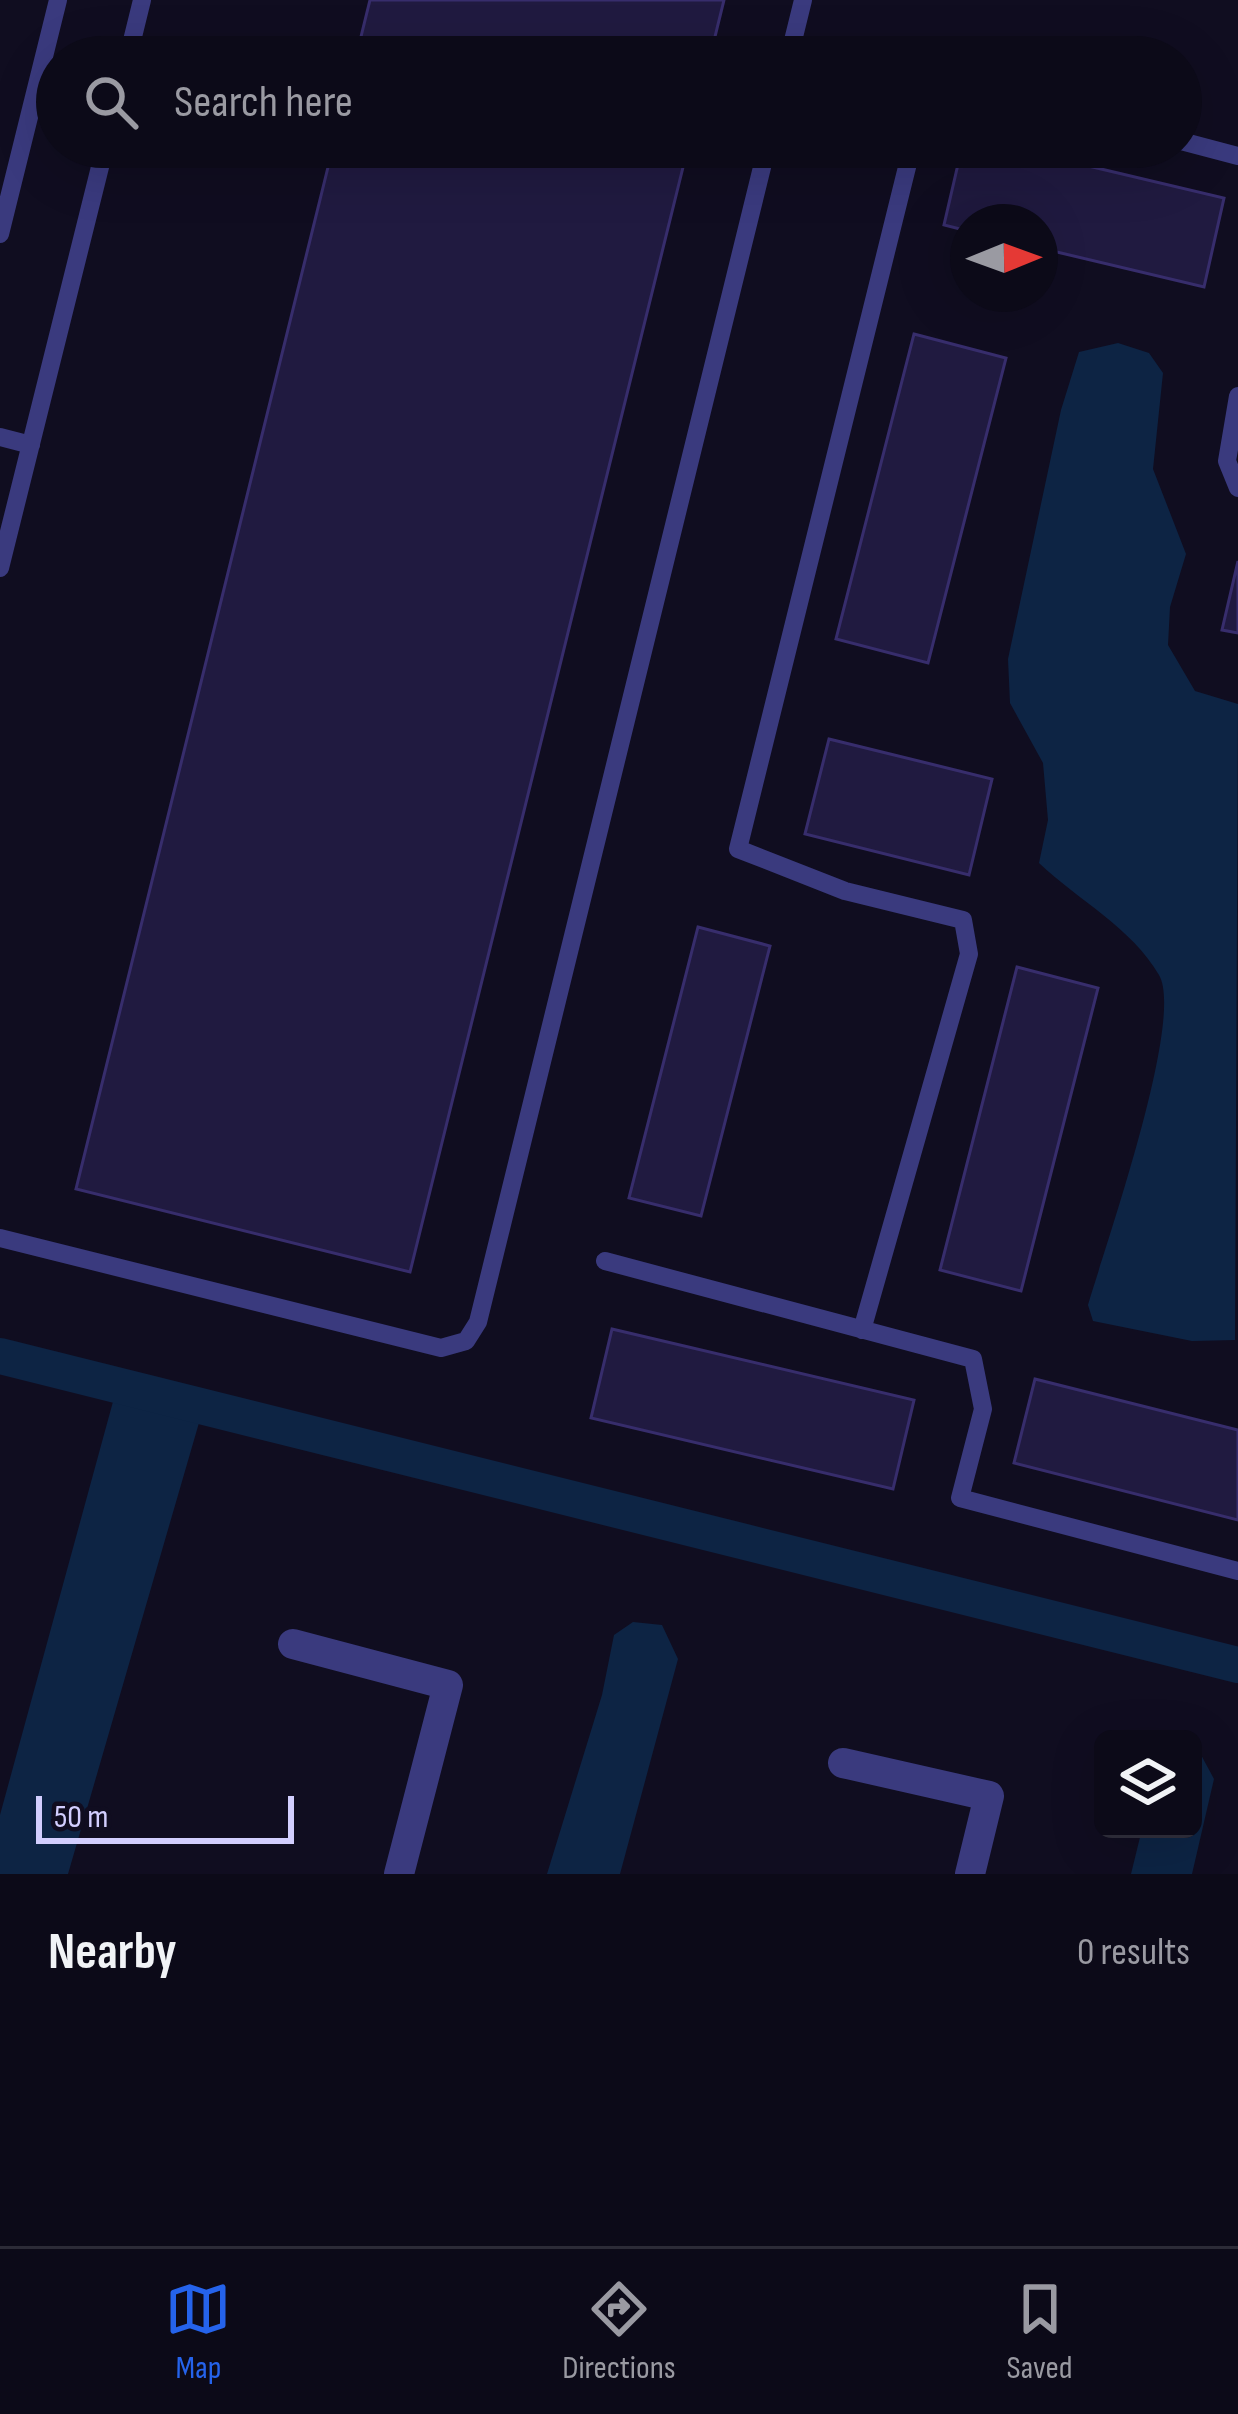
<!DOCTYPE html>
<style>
:root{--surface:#0c0a18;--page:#151321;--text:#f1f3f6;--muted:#9a9aa2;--line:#2c2b37;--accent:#2563eb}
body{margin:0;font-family:"Sofia Sans Condensed",sans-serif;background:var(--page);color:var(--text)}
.controls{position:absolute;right:36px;bottom:36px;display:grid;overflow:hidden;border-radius:18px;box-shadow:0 12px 48px #0002}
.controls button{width:108px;height:108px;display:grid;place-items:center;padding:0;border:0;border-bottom:3px solid var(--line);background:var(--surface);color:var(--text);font:60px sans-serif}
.compass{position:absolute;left:950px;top:204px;width:108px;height:108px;border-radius:50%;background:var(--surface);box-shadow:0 12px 48px #0002;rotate:89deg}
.scale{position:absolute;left:36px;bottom:30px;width:258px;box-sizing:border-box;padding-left:12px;border:6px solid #d2cefe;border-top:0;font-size:33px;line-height:42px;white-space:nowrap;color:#d2cefe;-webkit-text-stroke:9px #100d20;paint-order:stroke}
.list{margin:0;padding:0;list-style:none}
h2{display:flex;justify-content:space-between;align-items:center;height:156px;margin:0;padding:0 48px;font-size:51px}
h2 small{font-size:39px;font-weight:400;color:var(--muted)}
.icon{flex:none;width:66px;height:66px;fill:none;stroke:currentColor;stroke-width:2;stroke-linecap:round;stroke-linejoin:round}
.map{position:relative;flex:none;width:1238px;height:1874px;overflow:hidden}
.search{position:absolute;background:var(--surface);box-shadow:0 12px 48px #0002;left:36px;right:36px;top:36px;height:132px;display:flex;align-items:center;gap:30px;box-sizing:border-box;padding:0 42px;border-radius:66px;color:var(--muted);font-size:45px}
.sheet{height:372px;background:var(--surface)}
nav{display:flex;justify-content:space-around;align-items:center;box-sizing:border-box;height:168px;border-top:3px solid var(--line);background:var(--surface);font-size:33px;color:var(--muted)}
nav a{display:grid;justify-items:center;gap:6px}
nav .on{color:var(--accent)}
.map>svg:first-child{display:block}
.water{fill:#0d2444}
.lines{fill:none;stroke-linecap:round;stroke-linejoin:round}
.canal{stroke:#0d2444;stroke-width:36}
.building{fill:#201a40;stroke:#372d6c;stroke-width:3}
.lane{stroke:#3a3a7e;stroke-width:18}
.street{stroke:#3a3a7e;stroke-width:30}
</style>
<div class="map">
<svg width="1238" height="1874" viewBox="0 0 1238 1874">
<rect width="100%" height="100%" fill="#100d20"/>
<path class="water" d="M1118,343L1149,353L1163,373L1153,469L1186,554L1170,607L1168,645L1195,691L1238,704L1235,1340L1192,1341L1093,1321L1088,1305C1105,1247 1185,1019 1159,975C1131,927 1079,901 1039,863L1048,820L1043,763L1010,703L1008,659L1061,410L1079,352Z
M117,1387L203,1409L68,1874H0V1815Z
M633,1622L662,1625L678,1659L620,1874H547L602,1695L614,1635Z
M1193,1740L1214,1779L1192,1874H1131L1142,1829H1193Z"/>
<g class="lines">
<path class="canal" d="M0,1356L1238,1665"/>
</g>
<path class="building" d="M370,0H724L710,57H356Z
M333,147H688L410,1272L76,1189Z
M962,147H1008L1224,198L1204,287L1040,248V222H968V231L944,225Z
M914,334L1006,358L928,663L836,639Z
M1238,561V633L1222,630Z
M829,739L992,779L969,875L805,834Z
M698,927L770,946L701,1216L629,1198Z
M1017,967L1098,988L1021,1291L940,1270Z
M612,1329L914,1400L893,1489L591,1418Z
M1035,1379L1238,1430V1520L1014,1463Z"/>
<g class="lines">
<path class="lane" d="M128,57L142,0
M789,57L803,0
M1181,141L1238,156
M0,234L58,0
M1238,396L1227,461L1238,488
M0,437L31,445
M0,568L105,147
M0,1238L441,1348L466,1341L478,1322L767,147
M605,1261L973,1359L983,1409L960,1498L1238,1571
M862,1330L969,954L963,920L845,891L738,849L912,147"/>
<path class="street" d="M293,1644L448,1685L399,1874
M843,1763L989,1796L970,1874"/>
</g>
</svg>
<div class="controls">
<button><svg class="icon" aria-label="layers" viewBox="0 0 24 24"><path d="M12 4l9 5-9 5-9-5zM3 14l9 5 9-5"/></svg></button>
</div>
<svg class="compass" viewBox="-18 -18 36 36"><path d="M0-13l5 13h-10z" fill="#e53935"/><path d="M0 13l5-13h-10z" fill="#9a9aa2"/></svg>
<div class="scale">50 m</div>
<div class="search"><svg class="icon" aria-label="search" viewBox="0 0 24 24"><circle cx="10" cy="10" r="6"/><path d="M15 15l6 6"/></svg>Search here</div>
</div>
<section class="sheet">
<h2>Nearby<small>0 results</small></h2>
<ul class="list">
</ul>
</section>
<nav>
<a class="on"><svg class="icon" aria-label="map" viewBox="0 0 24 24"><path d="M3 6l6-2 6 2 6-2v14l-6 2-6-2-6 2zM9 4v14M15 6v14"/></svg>Map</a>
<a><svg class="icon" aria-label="directions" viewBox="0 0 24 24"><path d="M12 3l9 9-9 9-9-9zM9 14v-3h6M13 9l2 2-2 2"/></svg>Directions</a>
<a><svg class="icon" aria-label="saved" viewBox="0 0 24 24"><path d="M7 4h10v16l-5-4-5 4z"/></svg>Saved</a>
</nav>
